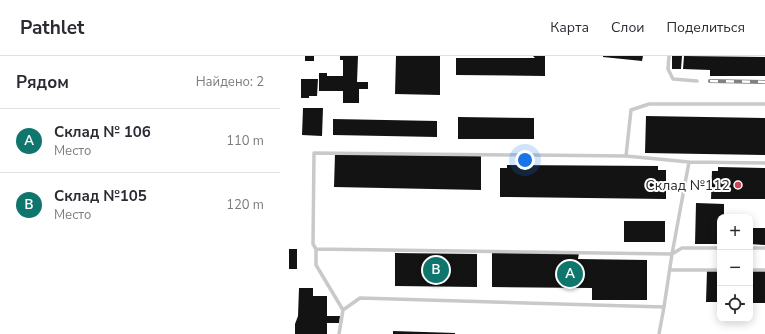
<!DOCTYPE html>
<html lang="ru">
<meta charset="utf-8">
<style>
:root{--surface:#fff;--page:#f7f7f7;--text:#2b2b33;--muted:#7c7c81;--line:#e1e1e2;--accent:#0f766e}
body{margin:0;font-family:"Nunito Sans",sans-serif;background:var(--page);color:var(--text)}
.controls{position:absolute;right:12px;bottom:12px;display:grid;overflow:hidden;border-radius:8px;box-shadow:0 2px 10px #0003}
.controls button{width:36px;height:36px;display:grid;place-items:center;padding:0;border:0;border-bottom:1px solid var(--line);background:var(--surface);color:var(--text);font:20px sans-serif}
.you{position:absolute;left:245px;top:104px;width:14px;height:14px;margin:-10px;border:3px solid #fff;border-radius:50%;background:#1a73e8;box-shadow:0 0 0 6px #1a73e833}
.badge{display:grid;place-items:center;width:26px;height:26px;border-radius:50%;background:var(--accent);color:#fff;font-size:13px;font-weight:700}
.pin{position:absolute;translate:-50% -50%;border:2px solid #fff;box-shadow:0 1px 4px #0006}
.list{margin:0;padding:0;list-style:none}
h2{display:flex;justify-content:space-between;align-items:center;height:52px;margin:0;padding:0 16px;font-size:17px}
h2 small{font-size:13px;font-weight:400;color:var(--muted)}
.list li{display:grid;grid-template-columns:26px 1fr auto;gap:12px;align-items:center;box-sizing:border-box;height:64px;padding:0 16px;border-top:1px solid var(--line)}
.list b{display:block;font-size:15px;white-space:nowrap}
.list p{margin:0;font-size:13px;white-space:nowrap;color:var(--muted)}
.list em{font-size:13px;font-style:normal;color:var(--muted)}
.icon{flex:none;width:22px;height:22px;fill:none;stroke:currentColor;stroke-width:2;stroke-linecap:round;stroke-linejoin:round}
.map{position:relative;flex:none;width:485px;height:278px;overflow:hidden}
header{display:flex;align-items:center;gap:24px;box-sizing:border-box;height:56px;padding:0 20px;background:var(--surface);border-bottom:1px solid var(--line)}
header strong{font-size:19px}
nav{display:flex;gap:22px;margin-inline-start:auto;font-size:14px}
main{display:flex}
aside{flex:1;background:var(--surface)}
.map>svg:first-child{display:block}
.building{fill:#131313}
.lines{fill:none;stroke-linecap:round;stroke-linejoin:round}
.service{stroke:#c9c9c9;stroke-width:3.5}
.rail-casing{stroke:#818181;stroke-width:4}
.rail{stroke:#fff;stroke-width:2.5;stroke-dasharray:8;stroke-linecap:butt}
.poi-dot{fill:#d04056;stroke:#fff;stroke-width:1.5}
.labels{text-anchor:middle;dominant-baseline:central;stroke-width:4;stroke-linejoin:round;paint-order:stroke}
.poi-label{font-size:14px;fill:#2c2c2c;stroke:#fff;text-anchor:end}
</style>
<header>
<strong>Pathlet</strong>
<nav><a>Карта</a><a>Слои</a><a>Поделиться</a></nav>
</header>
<main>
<aside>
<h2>Рядом<small>Найдено: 2</small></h2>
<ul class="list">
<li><span class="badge">A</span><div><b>Склад № 106</b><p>Место</p></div><em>110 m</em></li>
<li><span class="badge">B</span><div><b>Склад №105</b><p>Место</p></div><em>120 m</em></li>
</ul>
</aside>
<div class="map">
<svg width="485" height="278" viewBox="0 0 485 278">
<rect width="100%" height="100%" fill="#fff"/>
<path class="building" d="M25,0H34V5H25Z
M60,0H78L77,26H88V33H79V47H63V35H39V17H47V20H63V4H60Z
M116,0H160V39L115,38Z
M253,0H265V20L176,19V2H255Z
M323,0H363L362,5L323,1Z
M392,0H402L401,13H392Z
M404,0L485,1V20H430V14L403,13Z
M21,23H38L37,40H29V42H21Z
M23,52H43L42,80L22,79Z
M366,60L485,62V99L365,97Z
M178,61L254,62V83H178Z
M53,63L157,65V81L53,79Z
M55,98L201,100V134L54,131Z
M227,109L378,110V114H386V143L220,141V112H227Z
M438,111L485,112V143H431L432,115H438Z
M416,147L444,148V161H440V188H415Z
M344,165H385V186H344Z
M470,172H485V189L470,188Z
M9,193H17V213H9Z
M212,196L299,197L298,203L367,204V244H312V232L212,231Z
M115,197L197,198V231L115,230Z
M427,214H440V246H426Z
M470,215H485V247H470Z
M19,232H33V240H47V260H60L59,267H47V278H15V268L18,260Z
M113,275L175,277V278H113Z"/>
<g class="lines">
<path class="service" d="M389,0L388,13L393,23L417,25
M409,106L346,100L351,54L369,48H485
M440,192H402L392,198L409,106L485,107
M470,192H485
M36,193L33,188L34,97L346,100
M390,214H440
M470,214H485
M59,278L63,254L36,209V193L392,198L384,251L80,242L63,254
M379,278L384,251"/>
<defs>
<path id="rail" d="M430,25L485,26"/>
</defs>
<use href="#rail" class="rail-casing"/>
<use href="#rail" class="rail"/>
</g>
<circle class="poi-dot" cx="458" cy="129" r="4"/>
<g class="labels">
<g class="poi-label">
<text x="450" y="129">Склад №112</text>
</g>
</g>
</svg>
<div class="controls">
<button>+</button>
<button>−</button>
<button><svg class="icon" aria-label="locate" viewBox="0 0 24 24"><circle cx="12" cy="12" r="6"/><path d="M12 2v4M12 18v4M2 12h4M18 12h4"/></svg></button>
</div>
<div class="you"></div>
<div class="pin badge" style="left:290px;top:218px">A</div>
<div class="pin badge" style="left:156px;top:214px">B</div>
</div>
</main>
